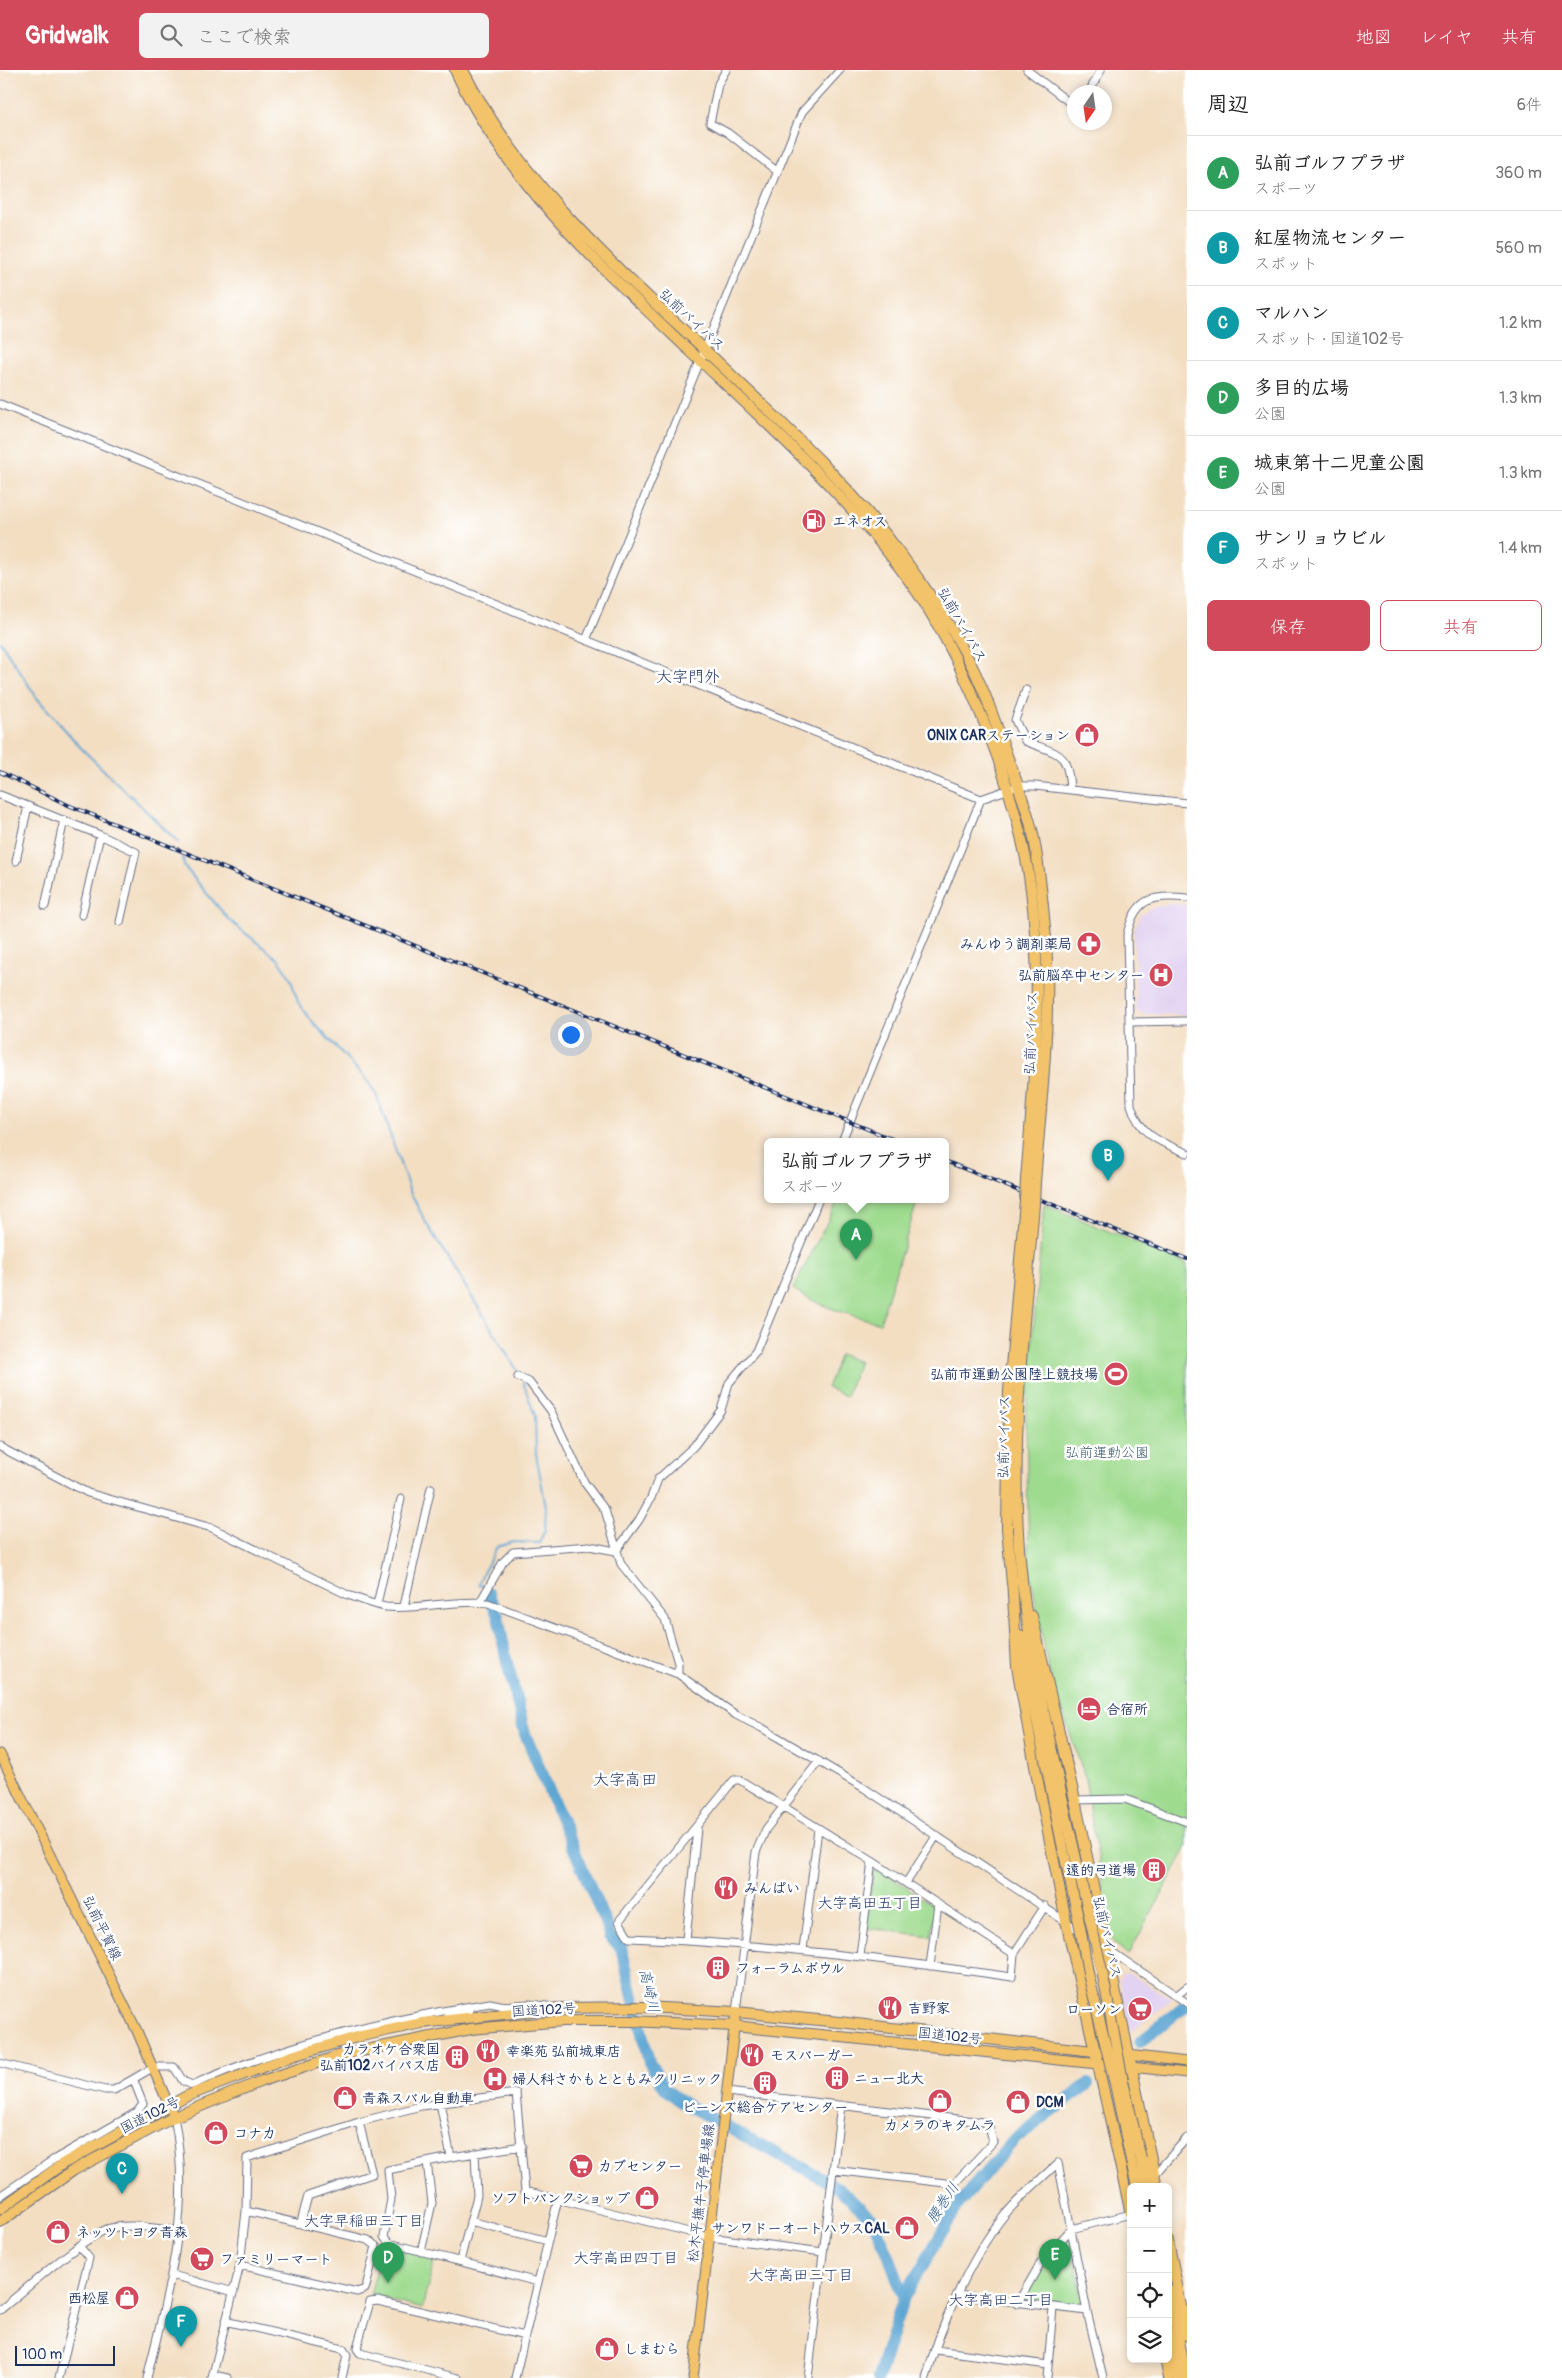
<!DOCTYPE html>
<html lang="ja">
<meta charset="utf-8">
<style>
:root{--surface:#fff;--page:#f2f2f2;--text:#222;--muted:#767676;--line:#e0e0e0;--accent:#d1495b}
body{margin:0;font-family:Pangolin,"Klee One",sans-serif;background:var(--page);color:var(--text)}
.controls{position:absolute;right:15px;bottom:15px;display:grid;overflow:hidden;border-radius:8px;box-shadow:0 2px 8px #0003}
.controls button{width:45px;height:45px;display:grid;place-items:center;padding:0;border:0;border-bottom:1px solid var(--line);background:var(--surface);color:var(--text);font:25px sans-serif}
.compass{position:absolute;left:1067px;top:15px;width:45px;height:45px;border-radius:50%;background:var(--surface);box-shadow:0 2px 8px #0003;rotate:193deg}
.scale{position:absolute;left:15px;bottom:12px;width:100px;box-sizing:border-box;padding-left:5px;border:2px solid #1b2f5e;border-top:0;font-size:14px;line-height:18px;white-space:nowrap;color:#1b2f5e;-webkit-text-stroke:4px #fff;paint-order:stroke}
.you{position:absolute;left:570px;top:964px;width:18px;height:18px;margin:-12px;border:4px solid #fff;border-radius:50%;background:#1a73e8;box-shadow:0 0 0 8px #1a73e833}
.badge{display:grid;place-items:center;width:32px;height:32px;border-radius:50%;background:var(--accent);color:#fff;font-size:16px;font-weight:700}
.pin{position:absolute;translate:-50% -41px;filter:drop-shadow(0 1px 2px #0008)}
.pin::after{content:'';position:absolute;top:26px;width:18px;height:15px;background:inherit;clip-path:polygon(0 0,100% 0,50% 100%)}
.popup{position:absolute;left:764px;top:1068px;width:185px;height:65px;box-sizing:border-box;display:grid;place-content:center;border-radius:8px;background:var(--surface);filter:drop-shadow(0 1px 4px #0005);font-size:16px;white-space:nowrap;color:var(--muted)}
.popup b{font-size:19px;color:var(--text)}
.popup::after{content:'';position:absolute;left:50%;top:100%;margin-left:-10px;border:10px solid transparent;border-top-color:var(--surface)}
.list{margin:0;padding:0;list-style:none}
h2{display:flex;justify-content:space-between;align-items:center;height:65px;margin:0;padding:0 20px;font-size:21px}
h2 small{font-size:16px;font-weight:400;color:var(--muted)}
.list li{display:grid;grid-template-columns:32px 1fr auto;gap:15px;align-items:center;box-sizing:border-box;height:75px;padding:0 20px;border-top:1px solid var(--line)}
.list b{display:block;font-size:19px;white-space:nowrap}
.list p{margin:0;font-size:16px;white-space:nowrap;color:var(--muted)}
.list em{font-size:16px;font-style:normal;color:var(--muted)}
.actions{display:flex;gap:10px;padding:15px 20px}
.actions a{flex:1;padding:11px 0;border:1px solid var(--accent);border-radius:8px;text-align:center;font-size:18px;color:var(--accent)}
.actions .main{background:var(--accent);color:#fff}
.icon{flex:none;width:28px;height:28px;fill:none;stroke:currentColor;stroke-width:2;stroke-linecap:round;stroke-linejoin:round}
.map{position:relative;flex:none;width:1187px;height:2308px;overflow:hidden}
header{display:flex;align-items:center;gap:30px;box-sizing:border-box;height:70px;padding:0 25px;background:var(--accent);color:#fff}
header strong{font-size:24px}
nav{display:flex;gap:28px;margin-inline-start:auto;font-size:18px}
.search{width:350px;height:45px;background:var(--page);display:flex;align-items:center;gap:12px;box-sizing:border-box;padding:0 18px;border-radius:8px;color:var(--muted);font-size:19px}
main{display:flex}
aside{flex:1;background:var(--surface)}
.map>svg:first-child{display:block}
.built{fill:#e3d3f2}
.green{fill:#9fdb8f;stroke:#5d8576}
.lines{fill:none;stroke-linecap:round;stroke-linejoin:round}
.stream{stroke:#5ba4d2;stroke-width:2}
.river{stroke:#5ba4d2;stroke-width:12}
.minor-casing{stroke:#676c81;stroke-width:9}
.major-casing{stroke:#676c81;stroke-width:11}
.highway-casing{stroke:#676c81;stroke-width:12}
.minor{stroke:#fff;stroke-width:7}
.major{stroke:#f2c36a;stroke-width:9}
.highway{stroke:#f2c36a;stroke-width:10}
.rail-casing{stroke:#1b2f5e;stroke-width:4}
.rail{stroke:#fff;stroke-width:2;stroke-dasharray:5.5;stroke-linecap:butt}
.highway-bridge-casing{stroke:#676c81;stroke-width:12;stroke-linecap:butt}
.highway-bridge{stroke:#f2c36a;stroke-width:10}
.labels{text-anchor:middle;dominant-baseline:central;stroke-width:5;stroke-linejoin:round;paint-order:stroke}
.street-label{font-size:14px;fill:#1b2f5e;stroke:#fff}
.poi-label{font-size:14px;font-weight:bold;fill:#1b2f5e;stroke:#fff;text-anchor:start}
.park-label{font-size:14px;fill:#3c5a6a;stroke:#fff}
.neighbourhood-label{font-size:15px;fill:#1b2f5e;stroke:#fff}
.water-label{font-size:15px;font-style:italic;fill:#355e8c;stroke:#fff}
.quarter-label{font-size:16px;fill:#1b2f5e;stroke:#fff}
</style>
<header>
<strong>Gridwalk</strong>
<div class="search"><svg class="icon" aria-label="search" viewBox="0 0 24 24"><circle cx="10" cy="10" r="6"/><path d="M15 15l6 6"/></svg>ここで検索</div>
<nav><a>地図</a><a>レイヤ</a><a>共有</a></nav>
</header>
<main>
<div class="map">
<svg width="1187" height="2308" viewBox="0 0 1187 2308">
<rect width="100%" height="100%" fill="#fff"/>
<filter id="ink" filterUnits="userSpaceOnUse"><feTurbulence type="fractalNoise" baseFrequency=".02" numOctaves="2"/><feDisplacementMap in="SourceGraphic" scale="10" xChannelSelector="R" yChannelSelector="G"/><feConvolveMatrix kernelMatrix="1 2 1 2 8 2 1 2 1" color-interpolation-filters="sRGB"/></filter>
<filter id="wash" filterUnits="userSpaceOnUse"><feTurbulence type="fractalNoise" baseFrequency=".0096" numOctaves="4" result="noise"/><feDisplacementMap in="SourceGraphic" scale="20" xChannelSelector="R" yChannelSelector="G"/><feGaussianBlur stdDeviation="1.12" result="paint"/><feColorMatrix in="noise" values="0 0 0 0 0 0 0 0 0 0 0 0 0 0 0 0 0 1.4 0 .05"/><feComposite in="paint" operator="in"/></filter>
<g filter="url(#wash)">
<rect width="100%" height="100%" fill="#f3dec2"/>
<path class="built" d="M1169,833L1187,835V945L1141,944L1136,939L1134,860L1141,845L1149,839Z
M1124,1903L1132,1905L1172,1929L1131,1962L1119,1909Z"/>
<path class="green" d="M839,1129H918L880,1253C850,1245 819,1237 793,1219Z
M1044,1134L1187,1194V1777L1128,1885L1112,1871L1085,1708L1049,1602L1029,1495L1026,1347Z
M840,1284L859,1292L846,1326L827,1318Z
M875,1796L935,1837L931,1866L865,1858Z
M1070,2166L1085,2239L1023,2232C1030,2206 1049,2187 1066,2167Z
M383,2175L435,2188L422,2239L370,2225Z"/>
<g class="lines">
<path class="stream" d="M0,571L37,628L82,679L178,772
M183,787L184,796L229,850L279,890L290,907L298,932L311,950L367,1010L376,1024L410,1122L425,1151L520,1305
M485,1516L479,1514L482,1505L497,1477L513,1472L539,1473L545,1460L546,1437L536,1384L535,1346L523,1312"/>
<path class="river" d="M488,1523L498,1546L506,1588L525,1664L608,1859L609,1866L621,1877L649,1992L666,2020L685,2034L822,2108L848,2126L871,2148L885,2176L904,2227
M1140,1972L1187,1935
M878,2308L904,2227L960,2132L1015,2069L1088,2014"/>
</g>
</g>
<g filter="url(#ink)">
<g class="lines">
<defs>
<path id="minor" d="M726,0L718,14L710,53L728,63L778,102
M1027,0L1074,36
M1089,22L1101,0
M0,334L981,729L1018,716H1035L1187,733
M586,570L802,42L840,0
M1026,620L1015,650L1025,671C1059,685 1068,680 1070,720
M0,725L100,765L136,782L120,852
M16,791L28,736
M1187,828C1152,824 1135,828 1127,865L1131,1035C1140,1066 1160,1072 1187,1083
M45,836L64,750
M82,845L100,765
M1130,952L1187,951
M842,1071L981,729
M518,1307L529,1312L551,1341L584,1412L605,1440L621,1494L665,1549L678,1593V1604
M0,1377L88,1423L212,1458L348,1525C360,1529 374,1535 386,1537C420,1540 454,1529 488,1533L678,1604L736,1645L762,1658L864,1718L1095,1871
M616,1481L639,1450L651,1428L658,1409L694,1376L721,1340L729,1313L756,1281L819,1129
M480,1532L503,1492L513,1482L589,1476L616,1481
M377,1534L401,1429
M404,1536L431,1418
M1075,1730L1125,1729L1187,1752
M906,1813L937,1765
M686,1870L697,1758
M1106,1878L1187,1933
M803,1880L818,1759
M1014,1884L872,1791L740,1710H734L619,1851L629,1868C758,1873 885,1889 1012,1907L1014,1884L1045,1836
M860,1886L872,1791
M930,1896L938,1834
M1176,1926L1187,1917
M501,1936L529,1934L547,1936
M736,1942L756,1782L766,1759L819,1691
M447,1947L470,1940
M0,1993L105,2020H114L154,1997H174L183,2011L192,2015C287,1973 387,1949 490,1933L505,1936
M727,2022L983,2052L989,2056L993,2072L954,2114L833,2100
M440,2033L451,2087
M522,2076L451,2087L388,2100L391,2129L384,2167L389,2173L538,2212
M1155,2104L1187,2068
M0,2126L53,2090L137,2042L143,2034L134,2011
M470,2151L548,2171
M301,2152L308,2126L372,2104L359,2052
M421,2182L432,2133L427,2092
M460,2191L477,2126L475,2083
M240,2195L357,2222L365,2219L367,2213L376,2176L368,2170L246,2141
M172,2205L234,2222
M957,2225L1087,2241
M1017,2234L1040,2194L1071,2159L1131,2144
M0,2240C23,2222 86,2164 111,2158C133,2153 157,2159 179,2161
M225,2251L343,2279L347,2285L342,2308
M936,2280L1048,2295
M213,2305L228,2308
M59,2308L89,2188L80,2177
M147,2308C168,2221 193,2138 174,2047
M212,2308L240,2195L246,2141L247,2088L359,2052L421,2036L516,2023L525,2121L709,2167L823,2182
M458,2308L360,2283L357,2279L358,2274L370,2232L378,2231L525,2266
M515,2308L558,2129
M808,2308L841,2035
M926,2308C941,2255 969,2190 1003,2147C1019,2127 1040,2110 1058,2093L1087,2241L1103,2308
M1047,2308L1053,2238"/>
<path id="major" d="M0,1684L137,1961L174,2047
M1128,1985L1187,1992
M1131,1997L1187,2003
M693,2308L736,1942"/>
<path id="highway" d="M455,0C507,113 601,197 690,281C774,360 864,439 927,537C956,584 978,634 997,686C1012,730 1025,773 1031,820C1043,915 1034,1013 1026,1109
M463,0C519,112 614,195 704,279C770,342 841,405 897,479C929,522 962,570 983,620C992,642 1000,665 1008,688C1017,713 1027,738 1033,764C1040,798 1043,834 1046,869C1051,950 1041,1032 1035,1113
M1034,1134C1026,1235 1014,1337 1017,1439C1020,1550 1047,1658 1071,1767
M1012,1508L1017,1597L1037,1707L1066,1851L1131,2144
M1012,1514L1007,1459L1009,1321L1025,1131
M1032,1546L1075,1730L1157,2117
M1020,1565L1061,1769
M1141,2089L1147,2117
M1131,2091L1137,2117
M0,2139L64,2093L187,2026L292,1986L357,1967L422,1953L558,1938L645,1937L736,1942L839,1952L1128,1985
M0,2152L74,2100L174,2047L262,2011L341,1985L471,1959L563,1951H631L734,1956L1131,1997
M1168,2171L1187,2265
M1168,2220L1187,2308
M1168,2263L1178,2308
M1165,2289L1169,2308"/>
</defs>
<use href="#minor" class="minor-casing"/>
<use href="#major" class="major-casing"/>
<use href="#highway" class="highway-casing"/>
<use href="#minor" class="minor"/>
<use href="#major" class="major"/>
<use href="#highway" class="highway"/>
<defs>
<path id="rail" d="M0,702L68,735L897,1071
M945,1091L1187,1189"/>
</defs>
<use href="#rail" class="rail-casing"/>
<use href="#rail" class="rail"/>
<defs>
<path id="highway-bridge" d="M1025,1131L1026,1109
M1034,1134L1035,1113
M1071,1767L1102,1901L1123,2011L1141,2089
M1061,1769L1080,1857L1088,1903L1115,2014L1131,2091"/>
</defs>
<use href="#highway-bridge" class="highway-bridge-casing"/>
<use href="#highway-bridge" class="highway-bridge"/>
</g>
</g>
<defs>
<symbol id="fuel-disc" viewBox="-11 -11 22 22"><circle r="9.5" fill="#d1495b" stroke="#fff"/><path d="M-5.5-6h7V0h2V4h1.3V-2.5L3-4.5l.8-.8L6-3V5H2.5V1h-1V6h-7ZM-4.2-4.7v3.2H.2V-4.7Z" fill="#fff"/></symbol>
<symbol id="shop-disc" viewBox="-11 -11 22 22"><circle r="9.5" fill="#d1495b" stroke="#fff"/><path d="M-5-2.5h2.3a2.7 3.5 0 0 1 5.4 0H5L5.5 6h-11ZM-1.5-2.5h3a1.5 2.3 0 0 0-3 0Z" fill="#fff"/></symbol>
<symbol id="pharmacy-disc" viewBox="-11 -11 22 22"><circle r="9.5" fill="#d1495b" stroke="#fff"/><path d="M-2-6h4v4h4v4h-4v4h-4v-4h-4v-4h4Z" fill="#fff"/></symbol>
<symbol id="hospital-disc" viewBox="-11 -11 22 22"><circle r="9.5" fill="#d1495b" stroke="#fff"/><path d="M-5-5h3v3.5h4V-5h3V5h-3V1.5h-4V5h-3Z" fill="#fff"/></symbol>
<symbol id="stadium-disc" viewBox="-11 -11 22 22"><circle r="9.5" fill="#d1495b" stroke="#fff"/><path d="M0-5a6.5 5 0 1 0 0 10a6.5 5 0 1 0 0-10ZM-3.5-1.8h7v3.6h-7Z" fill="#fff"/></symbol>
<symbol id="hotel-disc" viewBox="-11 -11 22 22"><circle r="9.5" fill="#d1495b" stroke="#fff"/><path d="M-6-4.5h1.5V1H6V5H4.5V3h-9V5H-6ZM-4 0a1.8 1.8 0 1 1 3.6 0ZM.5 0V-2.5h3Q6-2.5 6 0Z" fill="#fff"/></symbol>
<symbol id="building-disc" viewBox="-11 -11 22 22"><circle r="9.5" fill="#d1495b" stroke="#fff"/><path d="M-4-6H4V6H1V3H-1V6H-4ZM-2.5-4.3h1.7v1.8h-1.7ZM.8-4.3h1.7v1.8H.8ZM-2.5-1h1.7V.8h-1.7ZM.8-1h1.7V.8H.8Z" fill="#fff"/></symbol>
<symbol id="restaurant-disc" viewBox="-11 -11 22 22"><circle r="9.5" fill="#d1495b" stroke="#fff"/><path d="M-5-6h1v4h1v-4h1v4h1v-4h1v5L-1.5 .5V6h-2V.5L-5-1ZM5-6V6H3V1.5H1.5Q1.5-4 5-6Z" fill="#fff"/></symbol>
<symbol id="supermarket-disc" viewBox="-11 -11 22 22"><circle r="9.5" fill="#d1495b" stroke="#fff"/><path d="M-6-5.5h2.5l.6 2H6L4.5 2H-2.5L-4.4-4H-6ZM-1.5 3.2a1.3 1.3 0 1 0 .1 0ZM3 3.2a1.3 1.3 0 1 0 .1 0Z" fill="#fff"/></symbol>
</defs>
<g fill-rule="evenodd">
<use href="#fuel-disc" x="800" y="437" width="28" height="28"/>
<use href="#shop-disc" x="1073" y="651" width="28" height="28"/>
<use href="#pharmacy-disc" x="1075" y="860" width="28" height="28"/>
<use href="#hospital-disc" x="1147" y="891" width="28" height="28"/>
<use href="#stadium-disc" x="1102" y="1290" width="28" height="28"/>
<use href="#hotel-disc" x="1075" y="1625" width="28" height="28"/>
<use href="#building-disc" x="1140" y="1786" width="28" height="28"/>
<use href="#restaurant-disc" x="712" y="1804" width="28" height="28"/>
<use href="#building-disc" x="704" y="1884" width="28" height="28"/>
<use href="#restaurant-disc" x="876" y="1924" width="28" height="28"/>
<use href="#supermarket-disc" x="1126" y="1925" width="28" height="28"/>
<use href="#restaurant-disc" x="474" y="1967" width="28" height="28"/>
<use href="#restaurant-disc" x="738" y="1971" width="28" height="28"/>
<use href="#building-disc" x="443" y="1973" width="28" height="28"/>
<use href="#building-disc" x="823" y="1994" width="28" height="28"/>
<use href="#hospital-disc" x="481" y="1995" width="28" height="28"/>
<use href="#building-disc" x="751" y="1999" width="28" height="28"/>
<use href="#shop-disc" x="331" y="2014" width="28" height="28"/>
<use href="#shop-disc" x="926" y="2017" width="28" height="28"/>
<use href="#shop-disc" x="1004" y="2018" width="28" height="28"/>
<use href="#shop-disc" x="202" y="2049" width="28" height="28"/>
<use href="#supermarket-disc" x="567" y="2082" width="28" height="28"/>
<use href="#shop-disc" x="633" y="2114" width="28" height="28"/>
<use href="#shop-disc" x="893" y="2144" width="28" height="28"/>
<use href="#shop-disc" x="44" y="2148" width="28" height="28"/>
<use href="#supermarket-disc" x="188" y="2175" width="28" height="28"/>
<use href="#shop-disc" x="113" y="2214" width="28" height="28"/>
<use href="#shop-disc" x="593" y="2265" width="28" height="28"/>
</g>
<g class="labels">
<g class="street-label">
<text transform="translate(692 250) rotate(43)">弘前バイパス</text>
<text transform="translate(962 555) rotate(60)">弘前バイパス</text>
<text transform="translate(1031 963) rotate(-88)">弘前バイパス</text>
<text transform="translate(1004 1367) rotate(-89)">弘前バイパス</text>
<text transform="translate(102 1858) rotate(64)">弘前平賀線</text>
<text transform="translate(1107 1867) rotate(77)">弘前バイパス</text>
<text transform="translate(544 1940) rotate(-3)">国道102号</text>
<text transform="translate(950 1966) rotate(6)">国道102号</text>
<text transform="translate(150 2045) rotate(-27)">国道102号</text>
<text transform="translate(701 2123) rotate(-83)">松木平撫牛子停車場線</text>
</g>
<g class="poi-label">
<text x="832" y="451">エネオス</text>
<text x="1070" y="665" text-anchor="end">ONIX CARステーション</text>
<text x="1072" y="874" text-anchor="end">みんゆう調剤薬局</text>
<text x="1144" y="905" text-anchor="end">弘前脳卒中センター</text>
<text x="1098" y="1304" text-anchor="end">弘前市運動公園陸上競技場</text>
<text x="1106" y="1639">合宿所</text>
<text x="1136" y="1800" text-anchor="end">遠的弓道場</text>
<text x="744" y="1818">みんぱい</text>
<text x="736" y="1898">フォーラムボウル</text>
<text x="908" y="1938">吉野家</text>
<text x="1122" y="1939" text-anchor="end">ローソン</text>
<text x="440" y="1979" text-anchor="end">カラオケ合衆国<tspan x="440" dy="16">弘前102バイパス店</tspan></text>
<text x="506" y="1981">幸楽苑 弘前城東店</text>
<text x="770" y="1985">モスバーガー</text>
<text x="854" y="2008">ニュー北大</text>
<text x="512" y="2009">婦人科さかもとともみクリニック</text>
<text x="362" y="2028">青森スバル自動車</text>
<text x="1036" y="2032">DCM</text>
<text x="765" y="2037" text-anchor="middle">ビーンズ総合ケアセンター</text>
<text x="940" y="2055" text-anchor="middle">カメラのキタムラ</text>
<text x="234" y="2063">コナカ</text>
<text x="598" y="2096">カブセンター</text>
<text x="630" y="2128" text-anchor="end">ソフトバンクショップ</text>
<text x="890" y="2158" text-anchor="end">サンワドーオートハウスCAL</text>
<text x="76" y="2162">ネッツトヨタ青森</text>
<text x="220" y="2189">ファミリーマート</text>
<text x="110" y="2228" text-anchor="end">西松屋</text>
<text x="624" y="2279">しまむら</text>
</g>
<g class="park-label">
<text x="1107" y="1382">弘前運動公園</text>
</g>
<g class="neighbourhood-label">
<text x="870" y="1833">大字高田五丁目</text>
<text x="364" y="2151">大字早稲田三丁目</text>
<text x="626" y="2188">大字高田四丁目</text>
<text x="801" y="2205">大字高田三丁目</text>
<text x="1001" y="2230">大字高田二丁目</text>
</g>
<g class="water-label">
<text transform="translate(649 1921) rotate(77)">高崎川</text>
<text transform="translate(943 2133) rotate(-56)">腰巻川</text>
</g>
<g class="quarter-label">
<text x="688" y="607">大字門外</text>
<text x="625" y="1710">大字高田</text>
</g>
</g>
</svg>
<div class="controls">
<button>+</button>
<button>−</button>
<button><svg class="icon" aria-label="locate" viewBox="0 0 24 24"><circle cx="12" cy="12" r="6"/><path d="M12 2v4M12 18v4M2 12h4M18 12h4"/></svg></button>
<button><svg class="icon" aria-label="layers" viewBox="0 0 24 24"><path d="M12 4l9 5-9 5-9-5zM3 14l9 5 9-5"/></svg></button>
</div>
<svg class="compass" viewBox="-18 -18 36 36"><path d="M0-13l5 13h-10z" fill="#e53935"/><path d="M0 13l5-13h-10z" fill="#767676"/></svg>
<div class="scale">100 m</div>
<div class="you"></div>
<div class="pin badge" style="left:856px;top:1190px;background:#2e9e5b">A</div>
<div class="popup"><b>弘前ゴルフプラザ</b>スポーツ</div>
<div class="pin badge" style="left:1108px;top:1111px;background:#0f9aa8">B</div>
<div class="pin badge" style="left:122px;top:2124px;background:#0f9aa8">C</div>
<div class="pin badge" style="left:388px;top:2213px;background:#2e9e5b">D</div>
<div class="pin badge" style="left:1055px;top:2210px;background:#2e9e5b">E</div>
<div class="pin badge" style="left:181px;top:2277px;background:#0f9aa8">F</div>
</div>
<aside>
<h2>周辺<small>6件</small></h2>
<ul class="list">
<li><span class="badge" style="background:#2e9e5b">A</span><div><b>弘前ゴルフプラザ</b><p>スポーツ</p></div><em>360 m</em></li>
<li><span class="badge" style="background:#0f9aa8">B</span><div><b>紅屋物流センター</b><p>スポット</p></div><em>560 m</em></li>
<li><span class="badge" style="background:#0f9aa8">C</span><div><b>マルハン</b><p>スポット · 国道102号</p></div><em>1.2 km</em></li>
<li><span class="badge" style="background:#2e9e5b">D</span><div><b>多目的広場</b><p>公園</p></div><em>1.3 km</em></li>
<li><span class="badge" style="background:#2e9e5b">E</span><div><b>城東第十二児童公園</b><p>公園</p></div><em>1.3 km</em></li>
<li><span class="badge" style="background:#0f9aa8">F</span><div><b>サンリョウビル</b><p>スポット</p></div><em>1.4 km</em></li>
</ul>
<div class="actions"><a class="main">保存</a><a>共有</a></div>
</aside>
</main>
